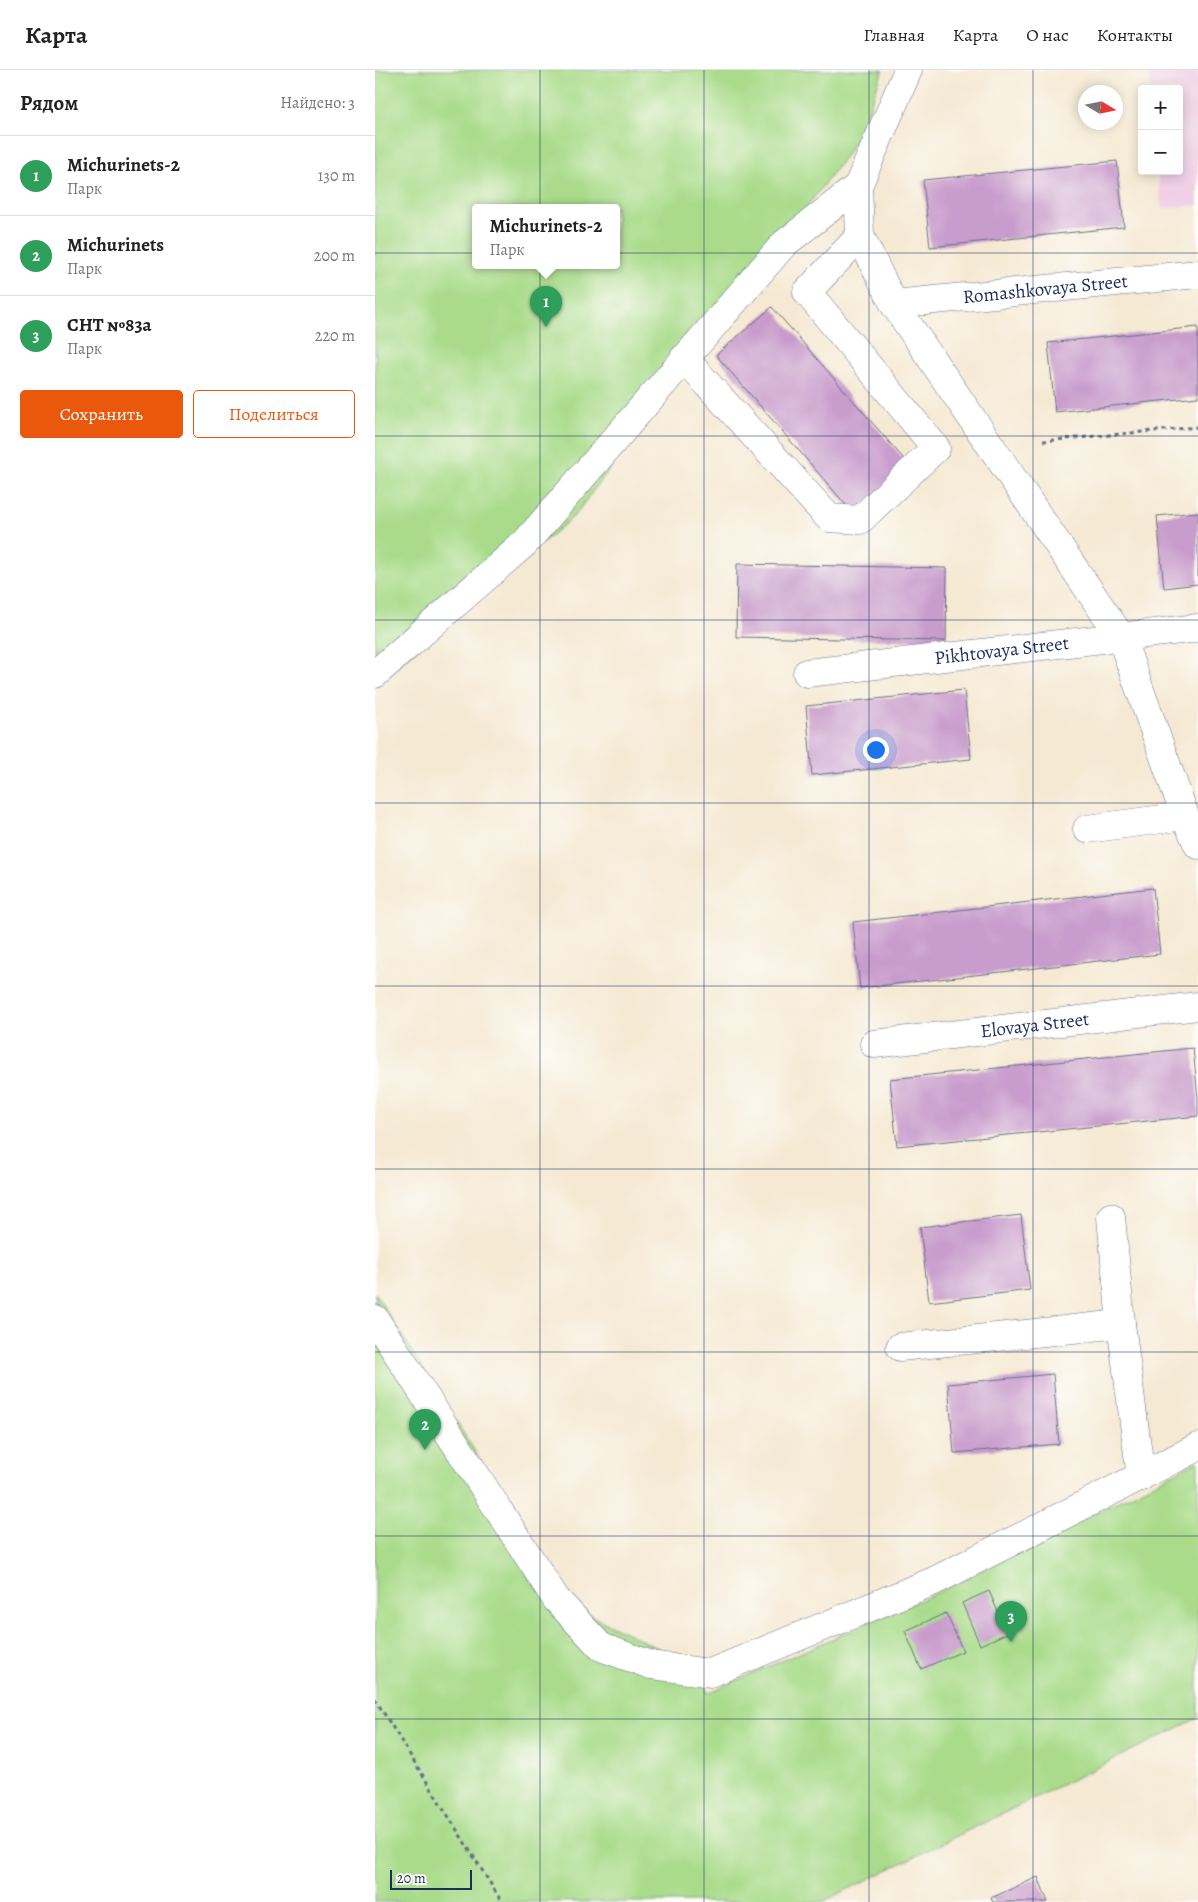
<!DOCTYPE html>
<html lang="ru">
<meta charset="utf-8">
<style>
:root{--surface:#fff;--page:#f2f2f2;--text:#222;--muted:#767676;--line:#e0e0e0;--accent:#ea580c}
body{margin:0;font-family:Alegreya,serif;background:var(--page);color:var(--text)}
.controls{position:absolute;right:15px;top:15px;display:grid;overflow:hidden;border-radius:5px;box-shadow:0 2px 12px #0003}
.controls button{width:45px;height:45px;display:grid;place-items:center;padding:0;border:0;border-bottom:1px solid var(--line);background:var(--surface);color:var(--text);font:25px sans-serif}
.compass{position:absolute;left:703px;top:15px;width:45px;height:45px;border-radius:50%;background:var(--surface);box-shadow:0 2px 12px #0003;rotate:100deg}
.scale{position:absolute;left:15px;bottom:12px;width:82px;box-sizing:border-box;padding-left:5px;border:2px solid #1b2f5e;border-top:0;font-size:14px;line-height:18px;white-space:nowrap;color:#1b2f5e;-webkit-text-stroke:4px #fdfcf7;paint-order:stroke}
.you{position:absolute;left:500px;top:679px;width:18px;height:18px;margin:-12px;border:4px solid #fff;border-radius:50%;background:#1a73e8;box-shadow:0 0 0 8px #1a73e833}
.badge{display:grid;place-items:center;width:32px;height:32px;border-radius:50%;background:var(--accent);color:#fff;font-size:16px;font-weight:700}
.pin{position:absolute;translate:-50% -41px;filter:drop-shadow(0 1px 2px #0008)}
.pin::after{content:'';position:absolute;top:26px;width:18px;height:15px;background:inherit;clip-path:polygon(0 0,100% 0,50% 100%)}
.popup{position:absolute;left:97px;top:134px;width:148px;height:65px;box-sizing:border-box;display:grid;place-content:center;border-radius:5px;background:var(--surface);filter:drop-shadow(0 1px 4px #0005);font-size:16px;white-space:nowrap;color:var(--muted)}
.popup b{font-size:19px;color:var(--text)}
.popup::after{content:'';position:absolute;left:50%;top:100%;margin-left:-10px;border:10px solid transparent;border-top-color:var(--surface)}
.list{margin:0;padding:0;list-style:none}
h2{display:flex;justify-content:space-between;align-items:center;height:65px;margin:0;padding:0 20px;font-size:21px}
h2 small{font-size:16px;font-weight:400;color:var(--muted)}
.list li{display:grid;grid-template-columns:32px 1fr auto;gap:15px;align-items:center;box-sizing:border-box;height:80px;padding:0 20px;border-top:1px solid var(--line)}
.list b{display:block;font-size:19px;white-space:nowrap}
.list p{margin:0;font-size:16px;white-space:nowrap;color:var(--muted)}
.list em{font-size:16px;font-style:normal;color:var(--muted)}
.actions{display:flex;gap:10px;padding:15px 20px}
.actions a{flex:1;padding:11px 0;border:1px solid var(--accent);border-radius:5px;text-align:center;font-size:18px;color:var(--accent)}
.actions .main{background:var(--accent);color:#fff}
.map{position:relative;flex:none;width:823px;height:1832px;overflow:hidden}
header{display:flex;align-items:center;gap:30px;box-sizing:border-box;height:70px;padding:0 25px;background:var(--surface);border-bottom:1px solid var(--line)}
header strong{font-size:24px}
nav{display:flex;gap:28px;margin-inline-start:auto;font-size:18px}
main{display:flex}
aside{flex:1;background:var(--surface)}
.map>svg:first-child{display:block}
.built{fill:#efd0e7}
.green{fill:#a9db8a;stroke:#628574;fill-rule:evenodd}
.building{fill:#c89ccc}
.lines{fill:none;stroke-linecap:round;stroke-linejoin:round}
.minor-casing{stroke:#677087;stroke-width:29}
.path{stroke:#677087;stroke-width:3;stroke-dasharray:4 4;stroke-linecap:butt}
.minor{stroke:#fff;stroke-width:28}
.grid{fill:none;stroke:#1b2f5e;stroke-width:1;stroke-opacity:0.55}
.labels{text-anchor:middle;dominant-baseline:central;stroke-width:4.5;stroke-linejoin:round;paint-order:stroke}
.street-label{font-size:19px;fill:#1b2f5e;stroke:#fdfcf7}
</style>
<header>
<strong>Карта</strong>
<nav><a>Главная</a><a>Карта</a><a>О нас</a><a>Контакты</a></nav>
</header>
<main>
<aside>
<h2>Рядом<small>Найдено: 3</small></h2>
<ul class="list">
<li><span class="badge" style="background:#2e9e5b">1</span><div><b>Michurinets-2</b><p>Парк</p></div><em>130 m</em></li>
<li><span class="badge" style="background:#2e9e5b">2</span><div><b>Michurinets</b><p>Парк</p></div><em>200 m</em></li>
<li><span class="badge" style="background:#2e9e5b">3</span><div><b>СНТ №83а</b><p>Парк</p></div><em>220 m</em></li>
</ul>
<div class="actions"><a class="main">Сохранить</a><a>Поделиться</a></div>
</aside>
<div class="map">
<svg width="823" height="1832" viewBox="0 0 823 1832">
<rect width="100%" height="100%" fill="#fdfcf7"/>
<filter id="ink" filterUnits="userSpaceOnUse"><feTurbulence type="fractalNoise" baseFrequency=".02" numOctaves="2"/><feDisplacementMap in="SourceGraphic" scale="10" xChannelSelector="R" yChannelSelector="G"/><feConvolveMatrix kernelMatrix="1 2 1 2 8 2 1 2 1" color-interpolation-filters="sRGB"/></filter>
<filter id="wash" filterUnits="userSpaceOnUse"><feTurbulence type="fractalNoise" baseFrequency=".0096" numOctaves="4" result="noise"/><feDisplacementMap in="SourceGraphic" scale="20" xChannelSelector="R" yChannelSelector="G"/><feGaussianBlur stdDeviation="1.12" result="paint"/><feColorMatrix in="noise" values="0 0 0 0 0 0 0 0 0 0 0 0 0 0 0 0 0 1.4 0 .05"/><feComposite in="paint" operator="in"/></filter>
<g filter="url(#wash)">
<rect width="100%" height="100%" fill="#f5e9d3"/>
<path class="built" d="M774,0H823V135L786,139L783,101H804V19H775Z"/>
<path class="green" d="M0,0H508L483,69L199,446L0,615ZM101,138H241V196H101Z
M0,1223L198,1537L322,1597L333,1623L564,1522L823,1391V1648L447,1832H0Z"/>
<g id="blocks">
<path class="building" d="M742,91L749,157L555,177L548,110Z
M397,237L534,395L478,443L341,285Z
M823,257V327L680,342L673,273Z
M823,442V514L789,518L782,446Z
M362,494L572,498L571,571L361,567Z
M589,620L596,689L437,705L431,636Z
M778,818L785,884L485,918L478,852Z
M818,978L823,1028V1046L522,1076L515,1009Z
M646,1145L655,1220L554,1232L545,1157Z
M678,1304L684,1374L579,1383L573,1314Z
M614,1521L632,1563L605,1575L587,1533Z
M571,1543L588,1581L546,1599L530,1561Z
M663,1807L673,1832H618L616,1828Z"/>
</g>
</g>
<g filter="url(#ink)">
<use href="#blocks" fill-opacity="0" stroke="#677087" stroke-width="1"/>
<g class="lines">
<defs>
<g id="minor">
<path d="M533,0L483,116L485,166L519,234L746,567L810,746L823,775"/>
<path id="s1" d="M519,234L823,204"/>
<path d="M309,288L454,448L485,450L561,378L432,222L485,166"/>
<path id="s2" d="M432,603L823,558"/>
<path d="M0,604L150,473L409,174L483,116"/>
<path d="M712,759L810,746"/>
<path id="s3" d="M499,974L823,936"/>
<path d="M736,1147L746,1254L766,1407"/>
<path d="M0,1249L181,1529L226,1577L276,1595L335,1603L559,1511L823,1377"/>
<path d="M525,1277L746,1254"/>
</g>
</defs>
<use href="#minor" class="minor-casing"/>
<path class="path" d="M668,371L823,357
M0,1629L127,1832"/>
<use href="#minor" class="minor"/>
</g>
</g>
<path class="grid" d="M165,0V1832M329,0V1832M494,0V1832M658,0V1832M0,183H823M0,366H823M0,550H823M0,733H823M0,916H823M0,1099H823M0,1282H823M0,1466H823M0,1649H823"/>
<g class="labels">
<g class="street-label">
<text stroke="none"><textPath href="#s1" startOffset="152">Romashkovaya Street</textPath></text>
<text stroke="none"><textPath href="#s2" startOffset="196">Pikhtovaya Street</textPath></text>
<text stroke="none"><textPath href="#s3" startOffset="162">Elovaya Street</textPath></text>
</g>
</g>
</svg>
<div class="controls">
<button>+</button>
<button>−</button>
</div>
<svg class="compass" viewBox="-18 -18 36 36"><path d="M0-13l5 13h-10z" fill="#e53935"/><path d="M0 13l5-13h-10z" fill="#767676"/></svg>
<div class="scale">20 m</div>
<div class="you"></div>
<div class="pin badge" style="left:171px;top:257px;background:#2e9e5b">1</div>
<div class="popup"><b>Michurinets-2</b>Парк</div>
<div class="pin badge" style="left:50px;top:1380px;background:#2e9e5b">2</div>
<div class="pin badge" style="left:636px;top:1572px;background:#2e9e5b">3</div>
</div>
</main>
